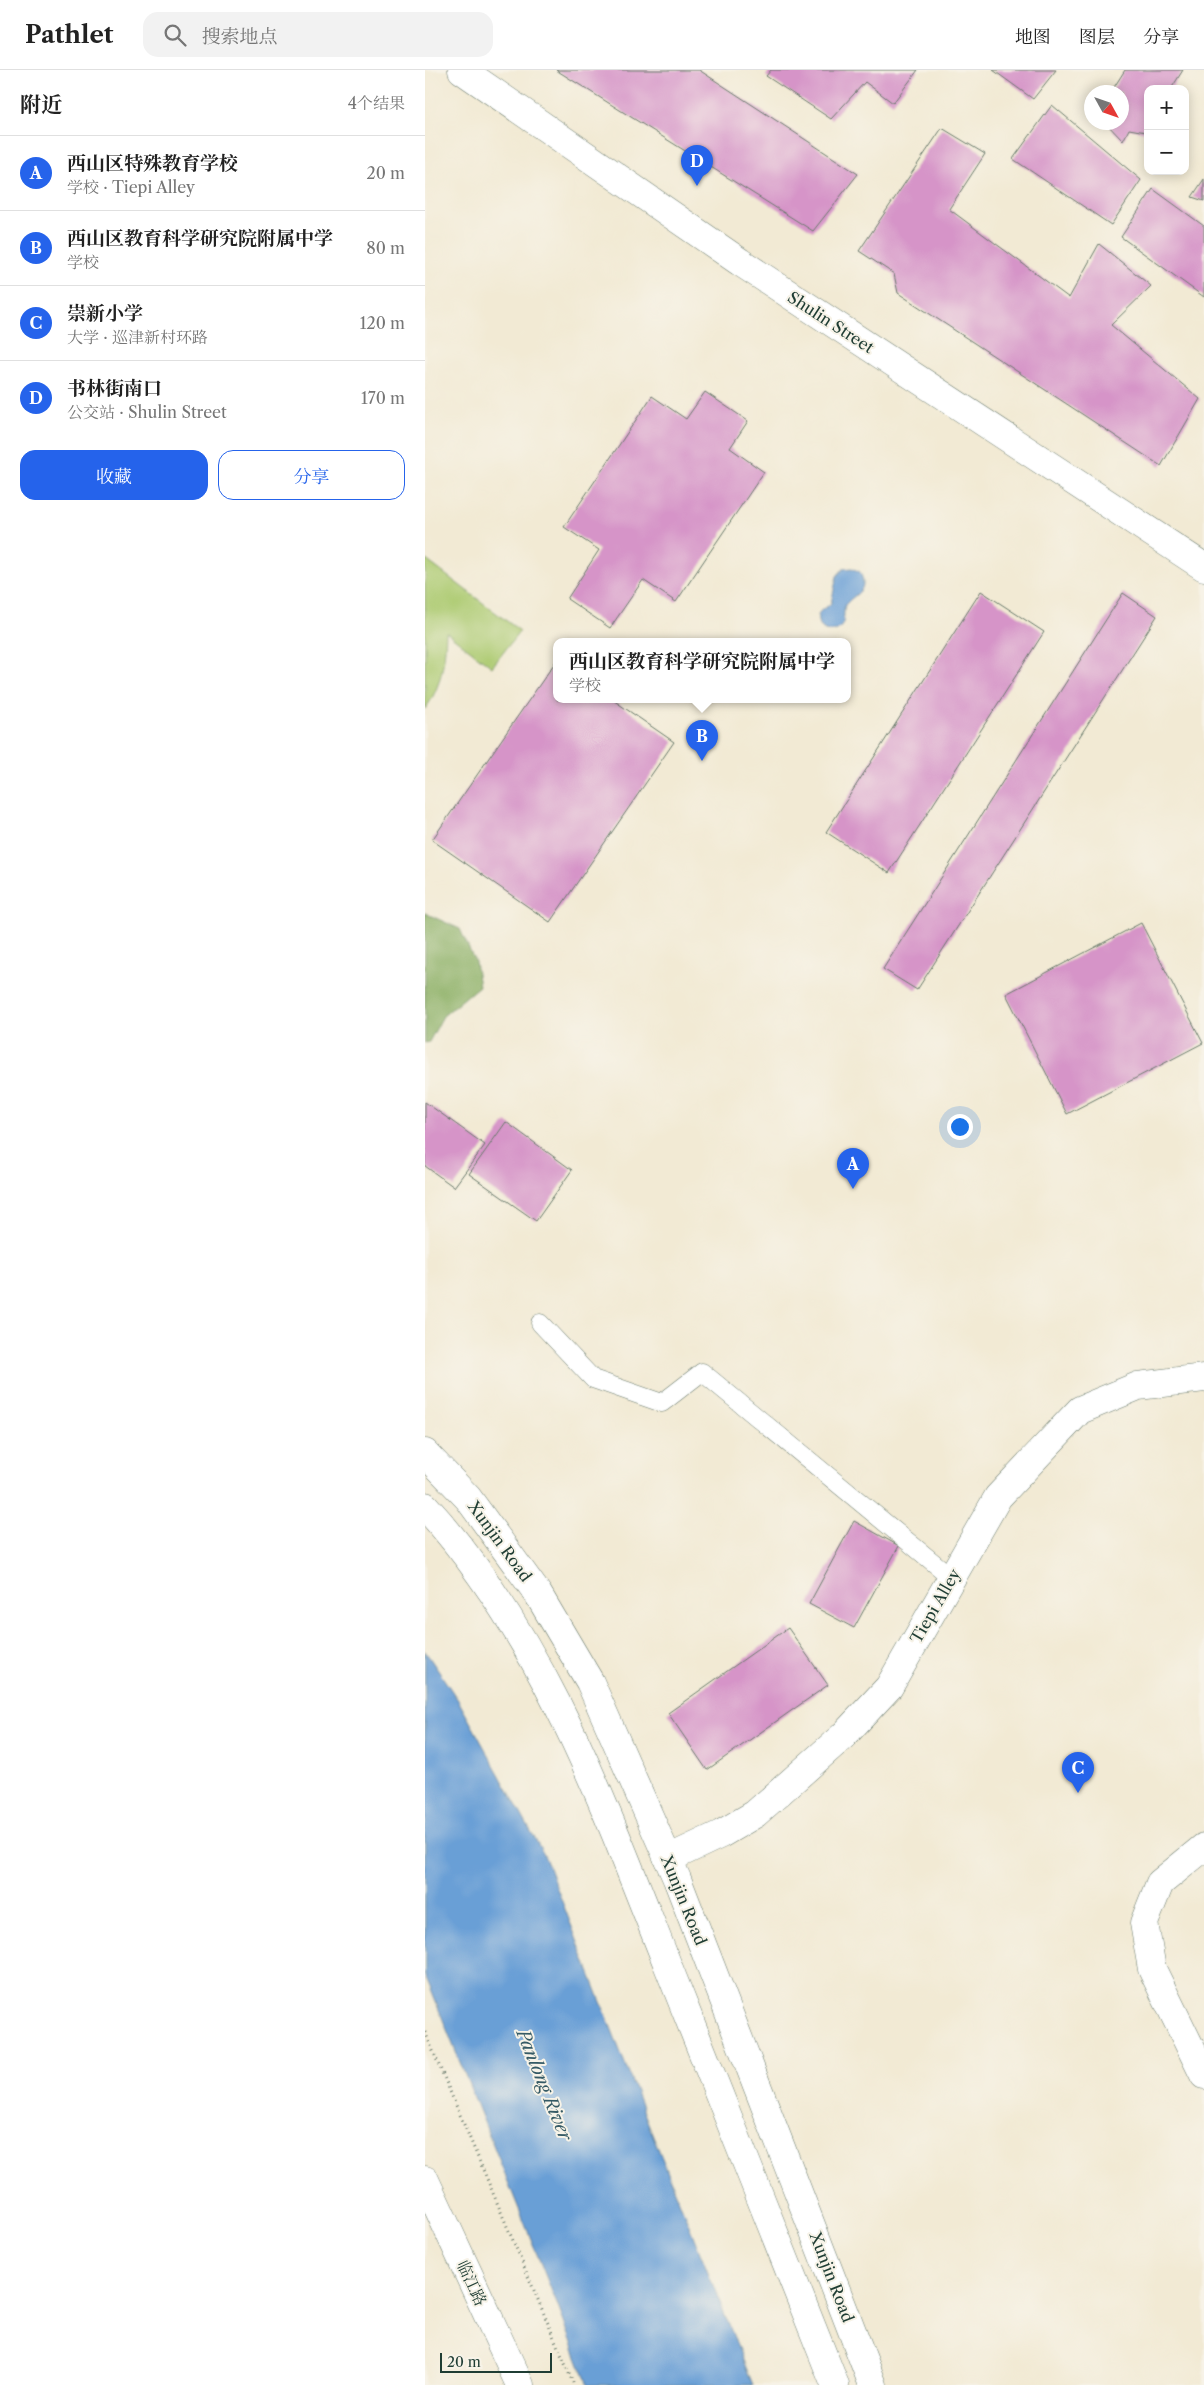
<!DOCTYPE html>
<html lang="zh">
<meta charset="utf-8">
<style>
:root{--surface:#fff;--page:#f2f2f2;--text:#222;--muted:#767676;--line:#e0e0e0;--accent:#2563eb}
body{margin:0;font-family:"Libre Caslon Text","Noto Serif SC",serif;background:var(--page);color:var(--text)}
.controls{position:absolute;right:15px;top:15px;display:grid;overflow:hidden;border-radius:10px;box-shadow:0 2px 12px #0003}
.controls button{width:45px;height:45px;display:grid;place-items:center;padding:0;border:0;border-bottom:1px solid var(--line);background:var(--surface);color:var(--text);font:25px sans-serif}
.compass{position:absolute;left:659px;top:15px;width:45px;height:45px;border-radius:50%;background:var(--surface);box-shadow:0 2px 12px #0003;rotate:130deg}
.scale{position:absolute;left:15px;bottom:12px;width:112px;box-sizing:border-box;padding-left:5px;border:2px solid #1f3d34;border-top:0;font-size:14px;line-height:18px;white-space:nowrap;color:#1f3d34;-webkit-text-stroke:4px #f7f3e8;paint-order:stroke}
.you{position:absolute;left:534px;top:1056px;width:18px;height:18px;margin:-12px;border:4px solid #fff;border-radius:50%;background:#1a73e8;box-shadow:0 0 0 8px #1a73e833}
.badge{display:grid;place-items:center;width:32px;height:32px;border-radius:50%;background:var(--accent);color:#fff;font-size:16px;font-weight:700}
.pin{position:absolute;translate:-50% -41px;filter:drop-shadow(0 1px 2px #0008)}
.pin::after{content:'';position:absolute;top:26px;width:18px;height:15px;background:inherit;clip-path:polygon(0 0,100% 0,50% 100%)}
.popup{position:absolute;left:128px;top:568px;width:298px;height:65px;box-sizing:border-box;display:grid;place-content:center;border-radius:10px;background:var(--surface);filter:drop-shadow(0 1px 4px #0005);font-size:16px;white-space:nowrap;color:var(--muted)}
.popup b{font-size:19px;color:var(--text)}
.popup::after{content:'';position:absolute;left:50%;top:100%;margin-left:-10px;border:10px solid transparent;border-top-color:var(--surface)}
.list{margin:0;padding:0;list-style:none}
h2{display:flex;justify-content:space-between;align-items:center;height:65px;margin:0;padding:0 20px;font-size:21px}
h2 small{font-size:16px;font-weight:400;color:var(--muted)}
.list li{display:grid;grid-template-columns:32px 1fr auto;gap:15px;align-items:center;box-sizing:border-box;height:75px;padding:0 20px;border-top:1px solid var(--line)}
.list b{display:block;font-size:19px;white-space:nowrap}
.list p{margin:0;font-size:16px;white-space:nowrap;color:var(--muted)}
.list em{font-size:16px;font-style:normal;color:var(--muted)}
.actions{display:flex;gap:10px;padding:15px 20px}
.actions a{flex:1;padding:11px 0;border:1px solid var(--accent);border-radius:15px;text-align:center;font-size:18px;color:var(--accent)}
.actions .main{background:var(--accent);color:#fff}
.icon{flex:none;width:28px;height:28px;fill:none;stroke:currentColor;stroke-width:2;stroke-linecap:round;stroke-linejoin:round}
.map{position:relative;flex:none;width:779px;height:2315px;overflow:hidden}
header{display:flex;align-items:center;gap:30px;box-sizing:border-box;height:70px;padding:0 25px;background:var(--surface);border-bottom:1px solid var(--line)}
header strong{font-size:24px}
nav{display:flex;gap:28px;margin-inline-start:auto;font-size:18px}
.search{width:350px;height:45px;background:var(--page);display:flex;align-items:center;gap:12px;box-sizing:border-box;padding:0 18px;border-radius:15px;color:var(--muted);font-size:19px}
main{display:flex}
aside{flex:1;background:var(--surface)}
.map>svg:first-child{display:block}
.green{fill:#adcb72;stroke:#668453}
.forest{fill:#8aaf64;stroke:#54764c}
.water{fill:#699fd6;stroke:#446e85}
.building{fill:#d694c8}
.lines{fill:none;stroke-linecap:round;stroke-linejoin:round}
.service-casing{stroke:#697a6c;stroke-width:19}
.minor-casing{stroke:#697a6c;stroke-width:29}
.tertiary-casing{stroke:#697a6c;stroke-width:29}
.secondary-casing{stroke:#697a6c;stroke-width:29}
.path{stroke:#697a6c;stroke-width:3;stroke-dasharray:1 4;stroke-linecap:butt}
.service{stroke:#fff;stroke-width:18}
.minor{stroke:#fff;stroke-width:28}
.tertiary{stroke:#fff;stroke-width:28}
.secondary{stroke:#fff;stroke-width:28}
.labels{text-anchor:middle;dominant-baseline:central;stroke-width:4;stroke-linejoin:round;paint-order:stroke}
.street-label{font-size:16px;fill:#1f3d34;stroke:#f7f3e8}
.water-label{font-size:18px;font-style:italic;fill:#355a65;stroke:#f7f3e8}
</style>
<header>
<strong>Pathlet</strong>
<div class="search"><svg class="icon" aria-label="search" viewBox="0 0 24 24"><circle cx="10" cy="10" r="6"/><path d="M15 15l6 6"/></svg>搜索地点</div>
<nav><a>地图</a><a>图层</a><a>分享</a></nav>
</header>
<main>
<aside>
<h2>附近<small>4个结果</small></h2>
<ul class="list">
<li><span class="badge">A</span><div><b>西山区特殊教育学校</b><p>学校 · Tiepi Alley</p></div><em>20 m</em></li>
<li><span class="badge">B</span><div><b>西山区教育科学研究院附属中学</b><p>学校</p></div><em>80 m</em></li>
<li><span class="badge">C</span><div><b>崇新小学</b><p>大学 · 巡津新村环路</p></div><em>120 m</em></li>
<li><span class="badge">D</span><div><b>书林街南口</b><p>公交站 · Shulin Street</p></div><em>170 m</em></li>
</ul>
<div class="actions"><a class="main">收藏</a><a>分享</a></div>
</aside>
<div class="map">
<svg width="779" height="2315" viewBox="0 0 779 2315">
<rect width="100%" height="100%" fill="#f7f3e8"/>
<filter id="ink" filterUnits="userSpaceOnUse"><feTurbulence type="fractalNoise" baseFrequency=".02" numOctaves="2"/><feDisplacementMap in="SourceGraphic" scale="10" xChannelSelector="R" yChannelSelector="G"/><feConvolveMatrix kernelMatrix="1 2 1 2 8 2 1 2 1" color-interpolation-filters="sRGB"/></filter>
<filter id="wash" filterUnits="userSpaceOnUse"><feTurbulence type="fractalNoise" baseFrequency=".0096" numOctaves="4" result="noise"/><feDisplacementMap in="SourceGraphic" scale="20" xChannelSelector="R" yChannelSelector="G"/><feGaussianBlur stdDeviation="1.12" result="paint"/><feColorMatrix in="noise" values="0 0 0 0 0 0 0 0 0 0 0 0 0 0 0 0 0 1.4 0 .05"/><feComposite in="paint" operator="in"/></filter>
<g filter="url(#wash)">
<rect width="100%" height="100%" fill="#f2ead4"/>
<path class="green" d="M0,489L95,561L67,597L21,562C20,589 17,617 0,639Z"/>
<path class="forest" d="M0,843L35,859L50,892L54,916L18,946L4,972L0,973Z"/>
<path class="water" d="M427,498L435,502C444,522 431,522 420,535C418,541 420,549 417,555C409,569 387,558 394,543C397,538 402,538 406,533L412,506L418,499Z
M0,1581L33,1630L119,1785L225,2058L328,2315H163L132,2234L0,1905Z"/>
<g id="blocks">
<path class="building" d="M131,0H274L433,104L388,161Z
M346,0H493L468,33L440,12L406,49L341,6Z
M568,0H631L608,29Z
M700,0H758L746,19H723V59L721,62L704,59L698,71L680,52H696V22H686Z
M627,35L716,110L686,155L588,89Z
M517,58L560,84L524,139L644,228L674,174L726,216L686,255L775,329L736,396L473,223L469,204L434,181Z
M779,109V131L767,127Z
M728,119L779,156V227L696,167Z
M280,322L323,351L305,378L339,402L251,532L218,510L185,558L142,529L174,480L139,457L227,326L261,349Z
M556,521L619,562L464,803L401,762Z
M698,523L732,546L492,920L458,899Z
M131,591L132,630H188L249,672L125,852L7,770Z
M716,853L778,973L642,1044L581,924Z
M0,1032L60,1075L29,1117L0,1096Z
M81,1052L147,1100L111,1151L44,1104Z
M429,1451L474,1476L429,1558L384,1534Z
M363,1558L403,1615L282,1700L243,1643Z"/>
</g>
</g>
<g filter="url(#ink)">
<use href="#blocks" fill-opacity="0" stroke="#697a6c" stroke-width="1"/>
<g class="lines">
<defs>
<path id="service" d="M115,1253L168,1309L237,1333L277,1302L526,1507"/>
<path id="minor" d="M779,1777L735,1813L719,1853L727,1899L779,2005
M243,1789L296,1764L330,1744L419,1665L464,1617L573,1427L655,1340L713,1316L779,1308
M0,2110L95,2315"/>
<path id="tertiary" d="M37,0L315,192L779,497"/>
<path id="secondary" d="M0,1383L43,1428L113,1524L165,1612L252,1809L448,2315
M0,1436C119,1566 179,1735 243,1896C299,2036 354,2175 410,2315"/>
</defs>
<use href="#service" class="service-casing"/>
<use href="#minor" class="minor-casing"/>
<use href="#tertiary" class="tertiary-casing"/>
<use href="#secondary" class="secondary-casing"/>
<path class="path" d="M0,1962L149,2315"/>
<use href="#service" class="service"/>
<use href="#minor" class="minor"/>
<use href="#tertiary" class="tertiary"/>
<use href="#secondary" class="secondary"/>
</g>
</g>
<g class="labels">
<g class="street-label">
<text transform="translate(406 252) rotate(33)">Shulin Street</text>
<text transform="translate(75 1471) rotate(54)">Xunjin Road</text>
<text transform="translate(510 1536) rotate(-60)">Tiepi Alley</text>
<text transform="translate(259 1830) rotate(68)">Xunjin Road</text>
<text transform="translate(407 2207) rotate(69)">Xunjin Road</text>
<text transform="translate(47 2213) rotate(65)">临江路</text>
</g>
<g class="water-label">
<text transform="translate(119 2015) rotate(68)">Panlong River</text>
</g>
</g>
</svg>
<div class="controls">
<button>+</button>
<button>−</button>
</div>
<svg class="compass" viewBox="-18 -18 36 36"><path d="M0-13l5 13h-10z" fill="#e53935"/><path d="M0 13l5-13h-10z" fill="#767676"/></svg>
<div class="scale">20 m</div>
<div class="you"></div>
<div class="pin badge" style="left:428px;top:1119px">A</div>
<div class="pin badge" style="left:277px;top:691px">B</div>
<div class="popup"><b>西山区教育科学研究院附属中学</b>学校</div>
<div class="pin badge" style="left:653px;top:1723px">C</div>
<div class="pin badge" style="left:272px;top:116px">D</div>
</div>
</main>
